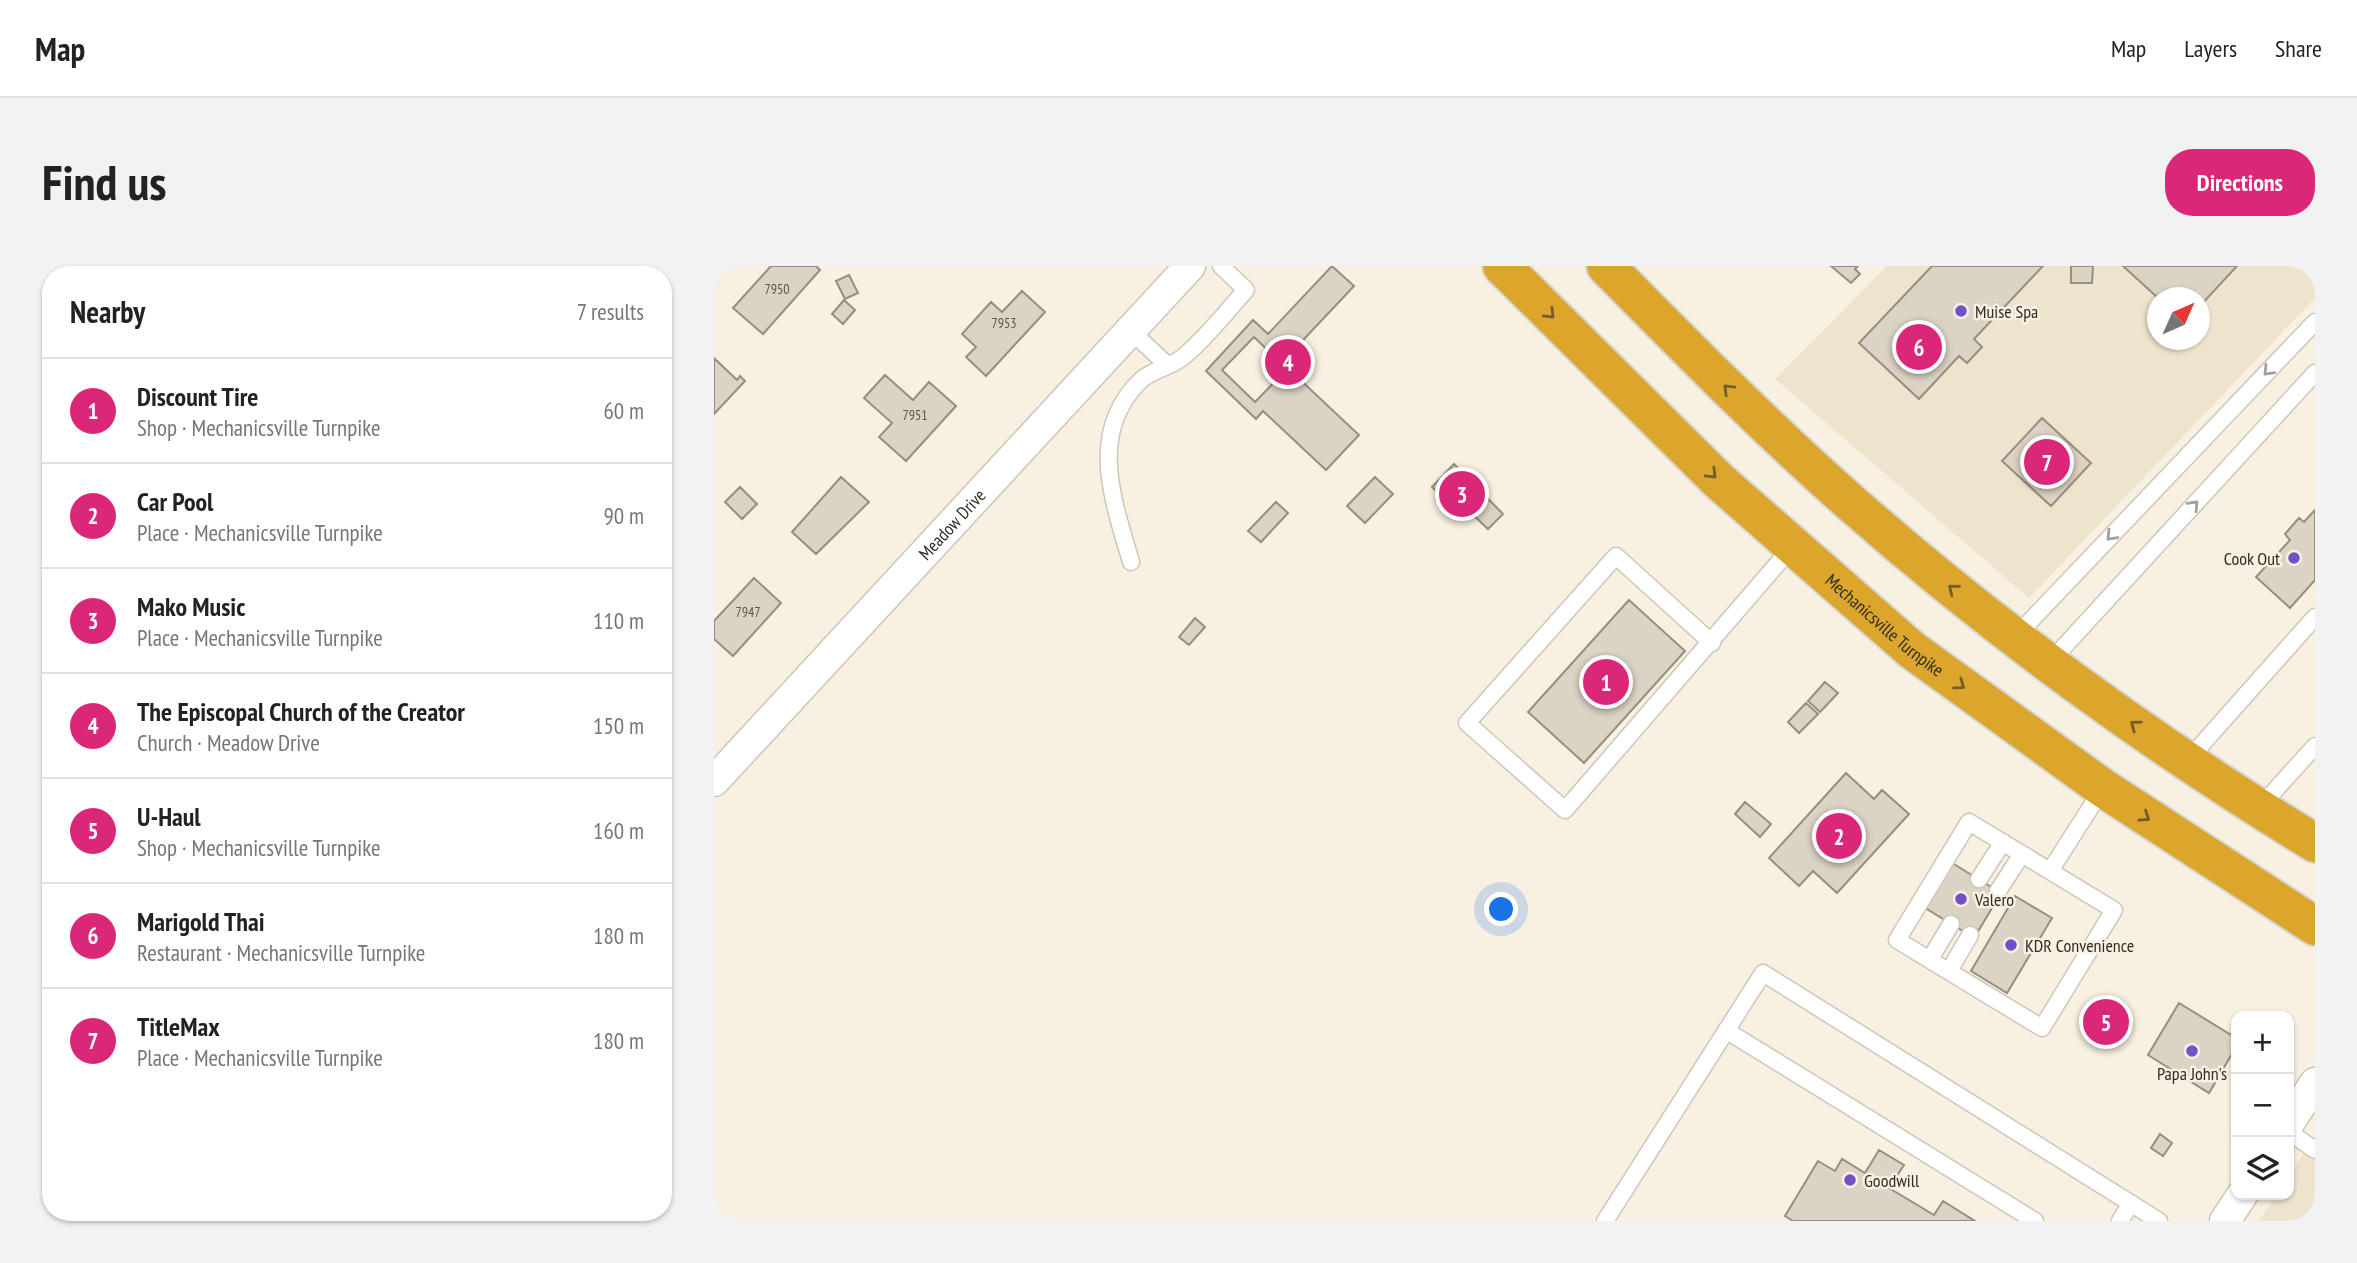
<!DOCTYPE html>
<meta charset="utf-8">
<style>
:root{--surface:#fff;--page:#f2f2f2;--text:#222;--muted:#767676;--line:#e0e0e0;--accent:#db2777}
body{margin:0;font-family:"PT Sans Narrow",sans-serif;background:var(--page);color:var(--text)}
.controls{position:absolute;right:21px;bottom:21px;display:grid;overflow:hidden;border-radius:14px;box-shadow:0 2px 5px #0004}
.controls button{width:63px;height:63px;display:grid;place-items:center;padding:0;border:0;border-bottom:2px solid var(--line);background:var(--surface);color:var(--text);font:35px sans-serif}
.compass{position:absolute;left:1433px;top:21px;width:63px;height:63px;border-radius:50%;background:var(--surface);box-shadow:0 2px 5px #0004;rotate:45deg}
.you{position:absolute;left:788px;top:644px;width:24px;height:24px;margin:-18px;border:5px solid #fff;border-radius:50%;background:#1a73e8;box-shadow:0 0 0 10px #1a73e833}
.badge{display:grid;place-items:center;width:46px;height:46px;border-radius:50%;background:var(--accent);color:#fff;font-size:23px;font-weight:700}
.pin{position:absolute;translate:-50% -50%;border:4px solid #fff;box-shadow:0 2px 7px #0006}
.list{margin:0;padding:0;list-style:none}
h2{display:flex;justify-content:space-between;align-items:center;height:91px;margin:0;padding:0 28px;font-size:30px}
h2 small{font-size:23px;font-weight:400;color:var(--muted)}
.list li{display:grid;grid-template-columns:46px 1fr auto;gap:21px;align-items:center;box-sizing:border-box;height:105px;padding:0 28px;border-top:2px solid var(--line)}
.list b{display:block;font-size:26px;white-space:nowrap}
.list p{margin:0;font-size:23px;white-space:nowrap;color:var(--muted)}
.list em{font-size:23px;font-style:normal;color:var(--muted)}
.icon{flex:none;width:38px;height:38px;fill:none;stroke:currentColor;stroke-width:2;stroke-linecap:round;stroke-linejoin:round}
.map{position:relative;flex:none;width:1601px;height:955px;overflow:hidden;border-radius:28px}
header{display:flex;align-items:center;gap:42px;box-sizing:border-box;height:98px;padding:0 35px;background:var(--surface);border-bottom:2px solid var(--line)}
header strong{font-size:33px}
nav{display:flex;gap:38px;margin-inline-start:auto;font-size:24px}
.intro{display:flex;align-items:center;justify-content:space-between;box-sizing:border-box;height:168px;padding:0 42px}
h1{margin:0;font-size:49px}
.button{padding:18px 32px;border-radius:28px;background:var(--accent);color:#fff;font-size:24px;font-weight:700}
main{display:flex;gap:42px;padding:0 42px}
aside{flex:1;background:var(--surface);border-radius:28px;box-shadow:0 2px 5px #0004}
.map>svg:first-child{display:block}
.built{fill:#eee3cd;fill-rule:evenodd}
.building{fill:#dbd3c4;stroke:#968f81;stroke-width:2;fill-rule:evenodd}
.lines{fill:none;stroke-linecap:round;stroke-linejoin:round}
.lane-casing{stroke:#cec6b8;stroke-width:19}
.street-casing{stroke:#cec6b8;stroke-width:33}
.highway-casing{stroke:#d5d5d4;stroke-width:42}
.lane{stroke:#fff;stroke-width:16}
.street{stroke:#fff;stroke-width:30}
.highway{stroke:#dba62b;stroke-width:38}
.oneway{stroke:#745d29}
.oneway2{stroke:#a1a09e}
.poi-dot{fill:#734fc8;stroke:#f8f0e1;stroke-width:2.5}
.labels{text-anchor:middle;dominant-baseline:central;stroke-width:5;stroke-linejoin:round;paint-order:stroke}
.number-label{font-size:14px;fill:#5a564e}
.poi-label{font-size:18px;fill:#2f2c27;stroke:#f8f0e1;text-anchor:start}
.street-label{font-size:18px;fill:#2f2c27;stroke:#f8f0e1}
</style>
<header>
<strong>Map</strong>
<nav><a>Map</a><a>Layers</a><a>Share</a></nav>
</header>
<div class="intro"><h1>Find us</h1><a class="button">Directions</a></div>
<main>
<aside>
<h2>Nearby<small>7 results</small></h2>
<ul class="list">
<li><span class="badge">1</span><div><b>Discount Tire</b><p>Shop · Mechanicsville Turnpike</p></div><em>60 m</em></li>
<li><span class="badge">2</span><div><b>Car Pool</b><p>Place · Mechanicsville Turnpike</p></div><em>90 m</em></li>
<li><span class="badge">3</span><div><b>Mako Music</b><p>Place · Mechanicsville Turnpike</p></div><em>110 m</em></li>
<li><span class="badge">4</span><div><b>The Episcopal Church of the Creator</b><p>Church · Meadow Drive</p></div><em>150 m</em></li>
<li><span class="badge">5</span><div><b>U-Haul</b><p>Shop · Mechanicsville Turnpike</p></div><em>160 m</em></li>
<li><span class="badge">6</span><div><b>Marigold Thai</b><p>Restaurant · Mechanicsville Turnpike</p></div><em>180 m</em></li>
<li><span class="badge">7</span><div><b>TitleMax</b><p>Place · Mechanicsville Turnpike</p></div><em>180 m</em></li>
</ul>
</aside>
<div class="map">
<svg width="1601" height="955" viewBox="0 0 1601 955">
<rect width="100%" height="100%" fill="#f8f0e1"/>
<path class="built" d="M1173,0H1601V32L1315,332L1061,113ZM1444,32H1486V74H1444Z
M1601,870V955H1545L1562,929H1575V909Z"/>
<path class="building" d="M57,0H102L106,4L49,68L19,42Z
M618,0L640,20L575,89L589,102L582,110L645,169L612,204L549,145L542,153L492,105L539,54L554,68ZM540,71L573,103L541,136L508,104Z
M1117,0H1144L1141,3L1146,8L1137,17Z
M1218,0H1329L1260,73L1268,81L1253,97L1245,90L1205,133L1145,77Z
M1357,0H1379L1378,17H1357Z
M1409,0H1523L1486,40V32H1444Z
M135,9L144,27L131,33L122,15Z
M308,25L331,46L272,110L252,91L262,81L248,68L277,36L288,46Z
M130,34L141,44L129,58L118,48Z
M0,92L23,114L26,110L31,115L0,148Z
M171,109L199,134L215,116L242,140L192,195L165,171L178,157L150,132Z
M1328,152L1377,197L1337,240L1288,195Z
M740,198L789,248L774,263L753,243L746,249L741,244L736,249L728,241L733,236L718,221Z
M127,211L155,236L102,288L78,266Z
M661,211L679,228L651,257L633,240Z
M26,221L43,238L28,253L11,236Z
M562,236L574,247L547,276L534,265Z
M1601,244V314L1576,342L1542,311L1576,274L1571,268L1585,252L1590,256Z
M40,312L67,337L19,390L0,373V355Z
M915,334L971,385L870,497L814,446Z
M481,352L491,361L475,379L465,371Z
M1111,416L1124,427L1106,446L1094,435Z
M1092,437L1104,448L1085,467L1074,456Z
M1132,507L1160,533L1168,524L1195,548L1123,627L1099,605L1085,620L1055,592Z
M1031,536L1057,558L1046,571L1021,548Z
M1235,595L1287,627L1260,672L1208,640Z
M1301,630L1338,652L1293,727L1257,705Z
M1465,737L1522,772V781L1495,827L1434,789Z
M1446,868L1458,877L1449,890L1437,882Z
M1165,884L1190,899L1175,922L1220,949L1229,935L1261,955H1079L1071,950L1104,895L1121,905L1128,893L1151,907Z"/>
<g class="lines">
<defs>
<path id="lane" d="M415,63L452,98
M417,296C399,234 373,166 427,114C440,103 457,101 469,91C492,72 512,46 532,24L507,0
M1301,371L1601,56
M998,377L902,290L753,457L851,544L1078,281
M1335,397L1601,107
M1473,495L1601,351
M1545,542L1601,480
M1255,556L1400,644L1328,762L1183,674Z
M1336,605L1389,522
M1265,613L1289,576
M1284,625L1308,588
M1216,693L1237,658
M1235,705L1256,669
M1013,765L1321,955
M1575,866L1601,884
M891,955L1049,707L1445,955
M1406,955L1417,937"/>
<g id="street">
<path id="s1" d="M0,515L476,0"/>
<path d="M1575,857L1601,817"/>
<path d="M1511,955L1528,929"/>
</g>
<g id="highway">
<path id="s2" d="M788,0L1005,215L1198,384L1389,522L1601,660"/>
<path d="M892,0C971,80 1051,161 1136,236C1280,363 1437,477 1601,577"/>
</g>
</defs>
<use href="#lane" class="lane-casing"/>
<use href="#street" class="street-casing"/>
<use href="#highway" class="highway-casing"/>
<use href="#lane" class="lane"/>
<use href="#street" class="street"/>
<use href="#highway" class="highway"/>
</g>
<defs><path id="oneway-chevron" d="M-2-3.5L2.5 0L-2 3.5" fill="none" stroke-width="1.6" stroke-linecap="round" stroke-linejoin="round" transform="scale(1.75)"/></defs>
<g class="oneway">
<use href="#oneway-chevron" transform="translate(836 48) rotate(45)"/>
<use href="#oneway-chevron" transform="translate(1014 123) rotate(-135)"/>
<use href="#oneway-chevron" transform="translate(998 208) rotate(45)"/>
<use href="#oneway-chevron" transform="translate(1239 323) rotate(-141)"/>
<use href="#oneway-chevron" transform="translate(1246 419) rotate(36)"/>
<use href="#oneway-chevron" transform="translate(1421 459) rotate(-144)"/>
<use href="#oneway-chevron" transform="translate(1431 551) rotate(34)"/>
</g>
<g class="oneway2">
<use href="#oneway-chevron" transform="translate(1554 105) rotate(134)"/>
<use href="#oneway-chevron" transform="translate(1480 239) rotate(-47)"/>
<use href="#oneway-chevron" transform="translate(1397 270) rotate(134)"/>
</g>
<g class="poi-dot">
<circle cx="1247" cy="45" r="7"/>
<circle cx="1580" cy="292" r="7"/>
<circle cx="1247" cy="633" r="7"/>
<circle cx="1297" cy="679" r="7"/>
<circle cx="1478" cy="785" r="7"/>
<circle cx="1136" cy="914" r="7"/>
</g>
<g class="labels">
<g class="number-label">
<text x="63" y="23">7950</text>
<text x="290" y="57">7953</text>
<text x="201" y="149">7951</text>
<text x="34" y="346">7947</text>
</g>
<g class="poi-label">
<text x="1261" y="45">Muise Spa</text>
<text x="1566" y="292" text-anchor="end">Cook Out</text>
<text x="1261" y="633">Valero</text>
<text x="1311" y="679">KDR Convenience</text>
<text x="1478" y="807" text-anchor="middle">Papa John's</text>
<text x="1150" y="914">Goodwill</text>
</g>
<g class="street-label">
<text stroke="none"><textPath href="#s1" startOffset="350">Meadow Drive</textPath></text>
<text stroke="none"><textPath href="#s2" startOffset="525">Mechanicsville Turnpike</textPath></text>
</g>
</g>
</svg>
<div class="controls">
<button>+</button>
<button>−</button>
<button><svg class="icon" aria-label="layers" viewBox="0 0 24 24"><path d="M12 4l9 5-9 5-9-5zM3 14l9 5 9-5"/></svg></button>
</div>
<svg class="compass" viewBox="-18 -18 36 36"><path d="M0-13l5 13h-10z" fill="#e53935"/><path d="M0 13l5-13h-10z" fill="#767676"/></svg>
<div class="you"></div>
<div class="pin badge" style="left:892px;top:416px">1</div>
<div class="pin badge" style="left:1125px;top:570px">2</div>
<div class="pin badge" style="left:748px;top:228px">3</div>
<div class="pin badge" style="left:574px;top:96px">4</div>
<div class="pin badge" style="left:1392px;top:756px">5</div>
<div class="pin badge" style="left:1205px;top:81px">6</div>
<div class="pin badge" style="left:1333px;top:196px">7</div>
</div>
</main>
